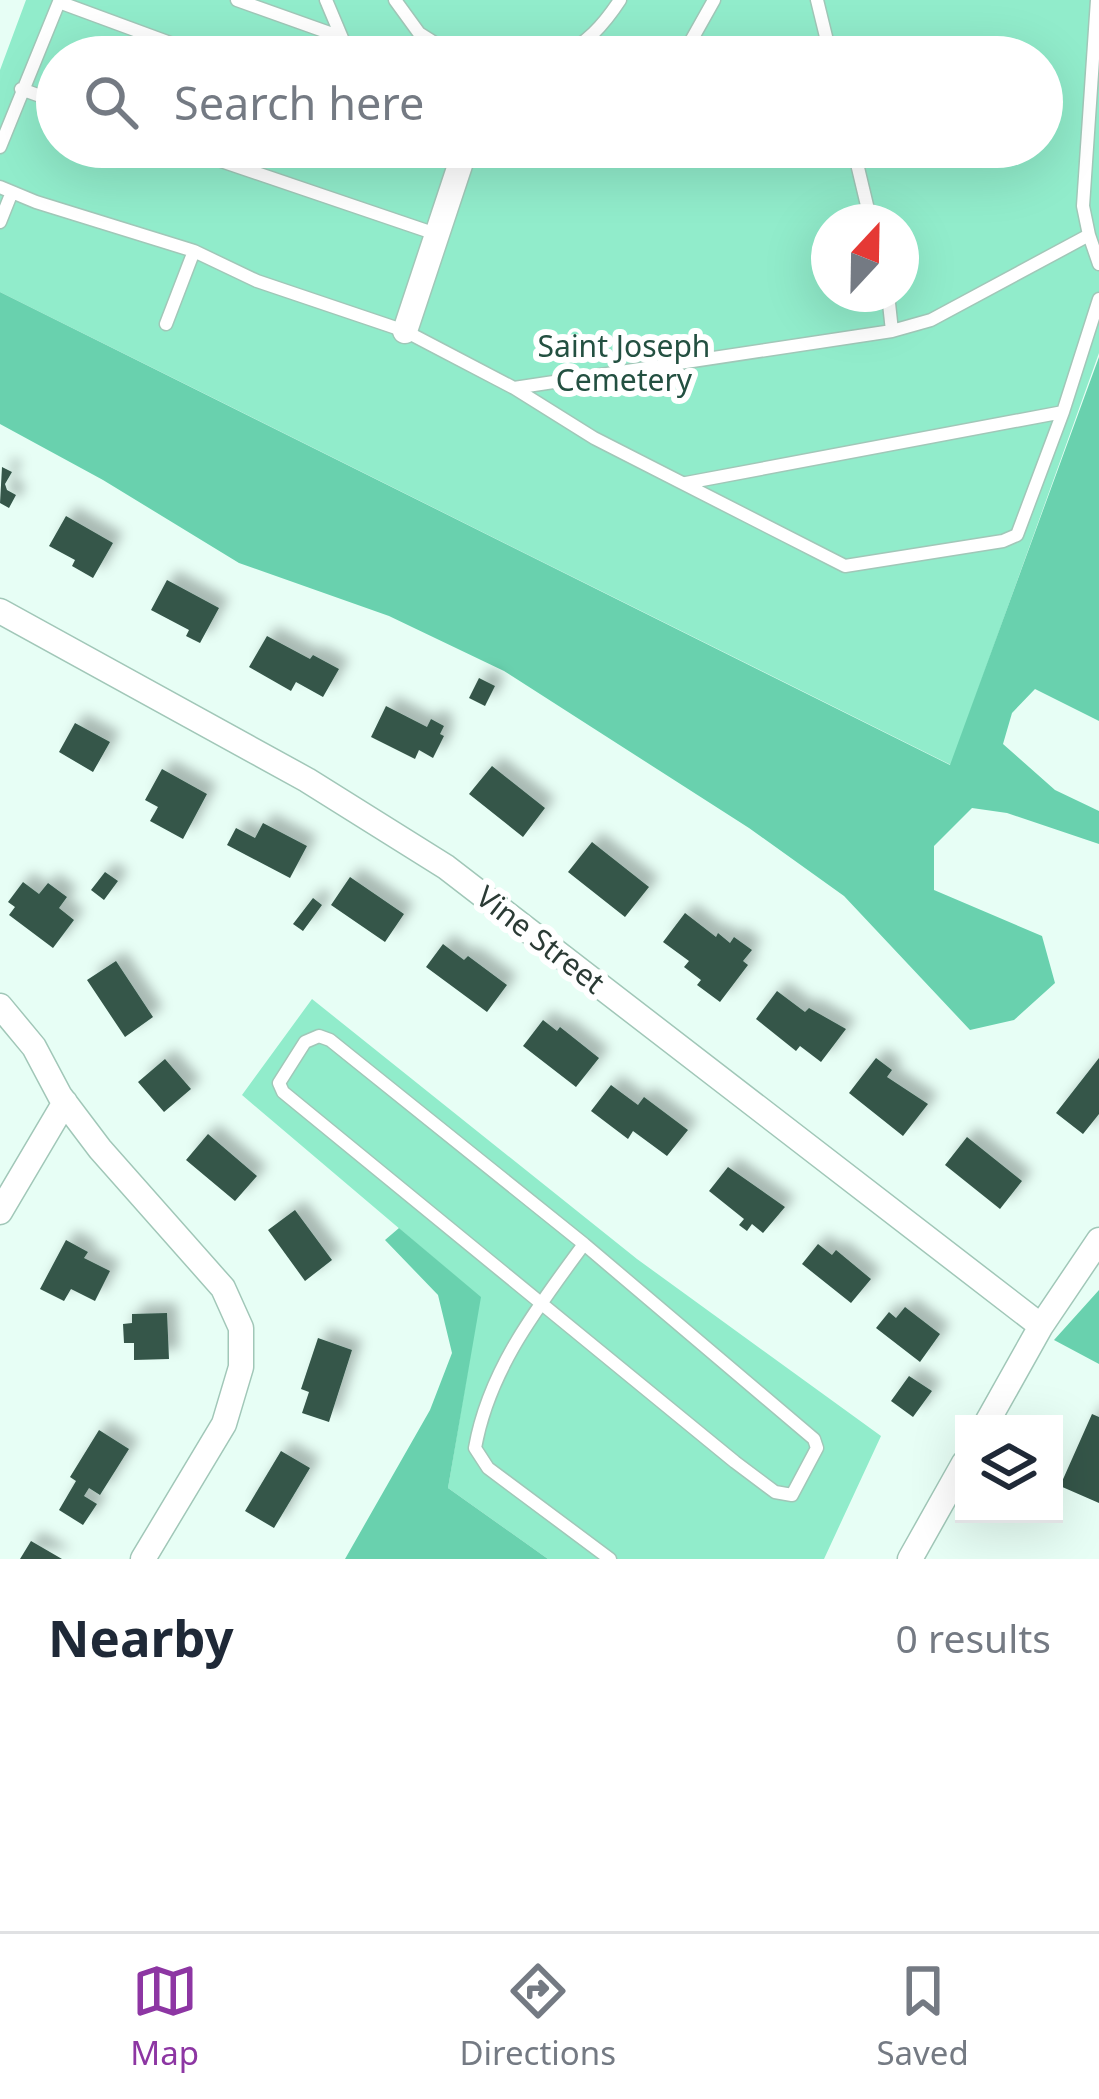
<!DOCTYPE html>
<style>
:root{--surface:#fff;--page:#f6f6f7;--text:#1f2937;--muted:#747a83;--line:#e0e1e3;--accent:#8d36a3}
body{margin:0;font-family:"Noto Sans",sans-serif;background:var(--page);color:var(--text)}
.controls{position:absolute;right:36px;bottom:36px;display:grid;overflow:hidden;border-radius:0px;box-shadow:0 12px 48px #0002}
.controls button{width:108px;height:108px;display:grid;place-items:center;padding:0;border:0;border-bottom:3px solid var(--line);background:var(--surface);color:var(--text);font:60px sans-serif}
.compass{position:absolute;left:811px;top:204px;width:108px;height:108px;border-radius:50%;background:var(--surface);box-shadow:0 12px 48px #0002;rotate:22deg}
.list{margin:0;padding:0;list-style:none}
h2{display:flex;justify-content:space-between;align-items:center;height:156px;margin:0;padding:0 48px;font-size:51px}
h2 small{font-size:39px;font-weight:400;color:var(--muted)}
.icon{flex:none;width:66px;height:66px;fill:none;stroke:currentColor;stroke-width:2;stroke-linecap:round;stroke-linejoin:round}
.map{position:relative;flex:none;width:1099px;height:1559px;overflow:hidden}
.search{position:absolute;background:var(--surface);box-shadow:0 12px 48px #0002;left:36px;right:36px;top:36px;height:132px;display:flex;align-items:center;gap:30px;box-sizing:border-box;padding:0 42px;border-radius:66px;color:var(--muted);font-size:45px}
.sheet{height:372px;background:var(--surface)}
nav{display:flex;justify-content:space-around;align-items:center;box-sizing:border-box;height:168px;border-top:3px solid var(--line);background:var(--surface);font-size:33px;color:var(--muted)}
nav a{display:grid;justify-items:center;gap:6px}
nav .on{color:var(--accent)}
.map>svg:first-child{display:block}
.green{fill:#91eccb;fill-rule:evenodd}
.forest{fill:#69d1ae}
.building{fill:#345649;filter:url(#shadow)}
.lines{fill:none;stroke-linecap:round;stroke-linejoin:round}
.lane-casing{stroke:#a1c7b8;stroke-width:15}
.street-casing{stroke:#a1c7b8;stroke-width:27}
.lane{stroke:#fff;stroke-width:12}
.street{stroke:#fff;stroke-width:24}
.labels{text-anchor:middle;dominant-baseline:central;stroke-width:12;stroke-linejoin:round;paint-order:stroke}
.park-label{font-size:30px;fill:#235041;stroke:#fff}
.street-label{font-size:30px;fill:#2b3b35;stroke:#fff}
</style>
<div class="map">
<svg width="1099" height="1559" viewBox="0 0 1099 1559">
<defs>
<filter id="shadow"><feDropShadow dx="10" dy="-10" stdDeviation="6" flood-color="#0004"/></filter>
</defs>
<rect width="100%" height="100%" fill="#e7fef5"/>
<path class="green" d="M26,0H1099V353L951,765L0,292V70ZM57,57H1042V147H57ZM829,222H901V294H829Z
M312,999L637,1259L881,1436L824,1559H548L448,1488L480,1297L242,1095Z"/>
<path class="forest" d="M0,292L950,765L1099,357V721L1035,689L1012,713L1003,744L1055,790L1099,811V844L1007,813L972,808L934,846V890L1042,936L1055,983L1014,1020L970,1030L844,896L749,828L504,671L389,616L239,563L103,480L0,424Z
M399,1228L481,1297L448,1488L548,1559H345L430,1410L452,1353L438,1295L385,1240Z
M1099,1290V1364L1054,1340Z"/>
<path class="building" d="M2,467L12,472L5,484L7,490L16,495L9,508L0,503Z
M66,516L113,543L93,578L72,566L75,560L49,546Z
M167,580L219,608L200,643L186,636L189,630L151,610Z
M267,636L310,659L313,655L339,669L323,697L296,682L291,691L249,667Z
M479,678L495,686L485,706L469,698Z
M386,706L427,727L431,719L444,726L440,734L444,736L433,758L419,750L415,759L371,737Z
M75,723L110,742L93,772L59,752Z
M492,766L545,808L523,837L469,794Z
M162,769L207,794L183,839L150,821L158,807L145,800Z
M263,823L307,846L290,878L227,845L236,828L255,838Z
M592,842L649,887L625,917L568,872Z
M105,872L118,881L104,900L91,890Z
M350,877L404,914L385,942L331,905Z
M23,882L39,894L48,883L67,897L59,908L74,920L53,948L9,915L15,907L8,902Z
M313,898L322,905L303,931L293,924Z
M685,913L716,937L718,933L730,943L734,937L752,950L743,961L748,965L720,1002L697,985L701,980L684,967L689,961L663,942Z
M443,944L464,960L468,956L507,985L487,1012L426,967Z
M116,961L153,1017L125,1037L87,980Z
M777,991L805,1012L809,1008L846,1029L821,1062L800,1046L796,1051L756,1019Z
M543,1020L557,1031L560,1027L599,1058L576,1087L523,1046Z
M876,1058L892,1070L887,1077L928,1104L903,1136L849,1093Z
M1099,1058V1114L1083,1134L1056,1113Z
M165,1059L191,1089L164,1112L138,1082Z
M611,1085L638,1105L644,1097L688,1130L667,1156L633,1131L628,1139L591,1111Z
M208,1134L257,1176L235,1201L186,1160Z
M967,1137L1022,1181L1000,1209L945,1165Z
M728,1167L785,1207L763,1233L752,1224L747,1231L739,1225L744,1219L709,1191Z
M295,1210L332,1260L305,1281L268,1230Z
M66,1240L88,1252L84,1258L110,1271L95,1301L71,1289L64,1301L40,1289Z
M818,1244L832,1255L836,1250L871,1279L851,1303L802,1264Z
M905,1307L940,1334L920,1362L876,1328L889,1312L896,1318Z
M167,1313L169,1359L134,1360V1343H124L123,1324L132,1323V1314Z
M318,1338L352,1350L329,1422L302,1413L309,1392L301,1389Z
M909,1376L932,1391L913,1417L891,1401Z
M1092,1414L1099,1417V1503L1060,1486Z
M99,1430L129,1449L100,1495L89,1488L84,1496L97,1504L83,1525L59,1510L76,1481L70,1477Z
M281,1451L310,1468L274,1528L245,1511Z
M31,1541L62,1559H20Z"/>
<g class="lines">
<defs>
<path id="lane" d="M237,0L338,36
M326,0L350,57
M395,0L419,33L457,57
M817,0L831,57
M559,57C586,44 603,26 620,0
M682,57L714,0
M21,89L57,102
M0,147L59,2L208,57
M180,147L436,234
M853,147L871,222
M0,187L36,202L194,251L257,281L405,331L514,388
M0,222L12,192
M1089,235L1083,206L1097,0
M888,294L892,331
M166,324L194,251
M1063,412L1099,299
M686,483L1063,412L1017,535L1003,541L845,566L594,438L514,388L892,331L931,320L1089,235L1099,264
M319,1036L330,1040L584,1244L814,1439L817,1448L792,1495L775,1492L735,1462L283,1092L279,1083L305,1042Z
M584,1244C538,1307 489,1369 475,1448L488,1468L610,1559"/>
<path id="street" d="M405,331L466,147
M0,611L307,780L446,867L1041,1326
M0,1006L34,1047L60,1096L100,1149L223,1288L241,1328V1367L224,1424L143,1559
M0,1212L65,1102
M986,1424L1041,1326L1099,1240
M910,1559L964,1463"/>
</defs>
<use href="#lane" class="lane-casing"/>
<use href="#street" class="street-casing"/>
<use href="#lane" class="lane"/>
<use href="#street" class="street"/>
</g>
<g class="labels">
<g class="park-label">
<text x="624" y="345">Saint Joseph<tspan x="624" dy="34">Cemetery</tspan></text>
</g>
<g class="street-label">
<text transform="translate(541 939) rotate(38)">Vine Street</text>
</g>
</g>
</svg>
<div class="controls">
<button><svg class="icon" aria-label="layers" viewBox="0 0 24 24"><path d="M12 4l9 5-9 5-9-5zM3 14l9 5 9-5"/></svg></button>
</div>
<svg class="compass" viewBox="-18 -18 36 36"><path d="M0-13l5 13h-10z" fill="#e53935"/><path d="M0 13l5-13h-10z" fill="#747a83"/></svg>
<div class="search"><svg class="icon" aria-label="search" viewBox="0 0 24 24"><circle cx="10" cy="10" r="6"/><path d="M15 15l6 6"/></svg>Search here</div>
</div>
<section class="sheet">
<h2>Nearby<small>0 results</small></h2>
<ul class="list">
</ul>
</section>
<nav>
<a class="on"><svg class="icon" aria-label="map" viewBox="0 0 24 24"><path d="M3 6l6-2 6 2 6-2v14l-6 2-6-2-6 2zM9 4v14M15 6v14"/></svg>Map</a>
<a><svg class="icon" aria-label="directions" viewBox="0 0 24 24"><path d="M12 3l9 9-9 9-9-9zM9 14v-3h6M13 9l2 2-2 2"/></svg>Directions</a>
<a><svg class="icon" aria-label="saved" viewBox="0 0 24 24"><path d="M7 4h10v16l-5-4-5 4z"/></svg>Saved</a>
</nav>
